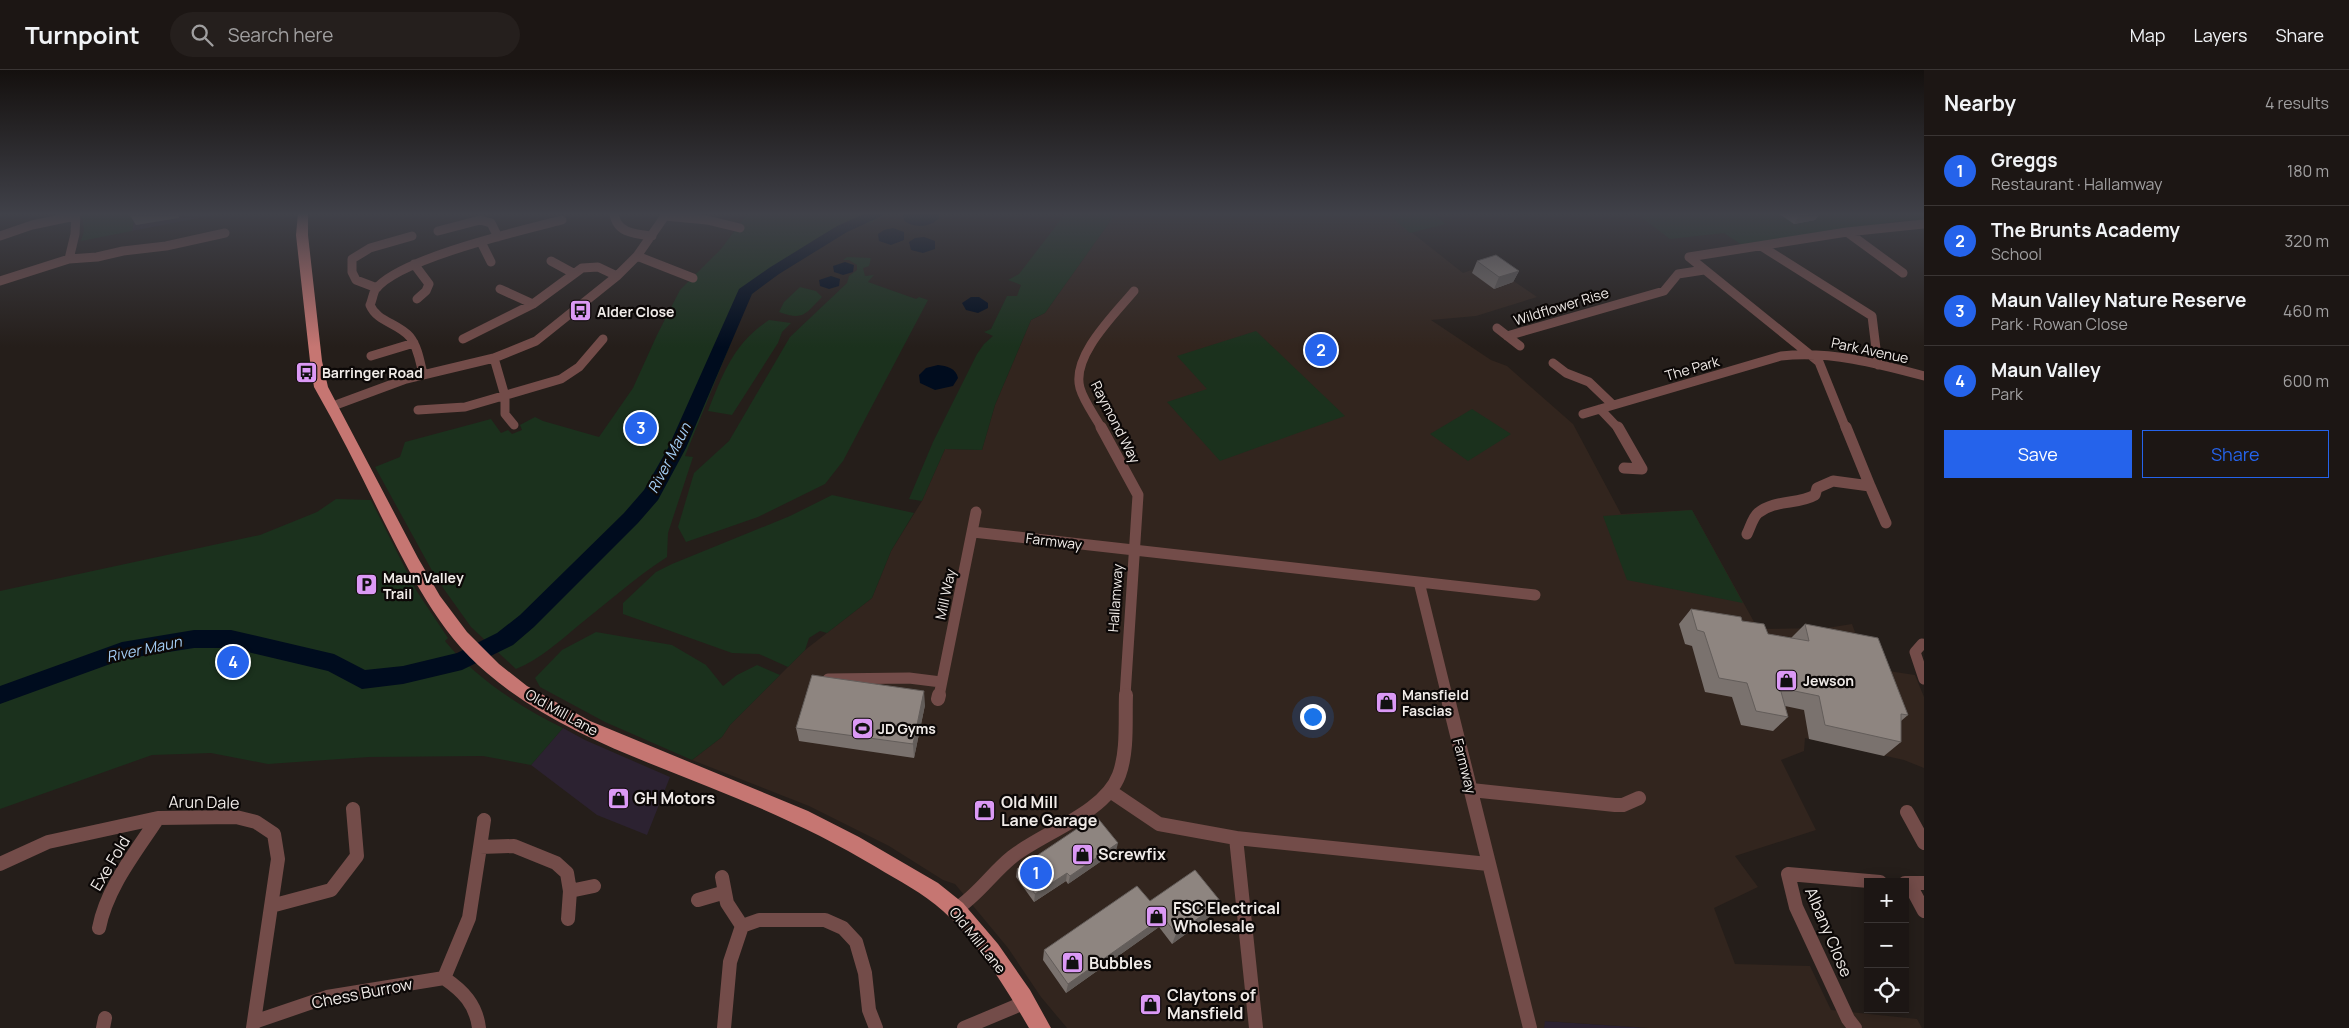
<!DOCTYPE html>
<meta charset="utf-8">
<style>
:root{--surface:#1c1614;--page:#251f1d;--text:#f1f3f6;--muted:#a09fa0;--line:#3a3534;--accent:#2563eb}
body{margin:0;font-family:Manrope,sans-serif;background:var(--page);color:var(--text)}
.controls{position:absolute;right:15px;bottom:15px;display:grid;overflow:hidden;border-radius:0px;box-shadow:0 2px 12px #0003}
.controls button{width:45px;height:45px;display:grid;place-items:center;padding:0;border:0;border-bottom:1px solid var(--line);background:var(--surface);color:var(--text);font:25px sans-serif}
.you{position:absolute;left:1312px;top:646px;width:18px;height:18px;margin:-12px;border:4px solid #fff;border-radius:50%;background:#1a73e8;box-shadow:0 0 0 8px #1a73e833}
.badge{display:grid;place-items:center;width:32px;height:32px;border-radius:50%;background:var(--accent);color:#fff;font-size:16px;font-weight:700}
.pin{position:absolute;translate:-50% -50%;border:2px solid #fff;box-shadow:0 1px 5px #0006}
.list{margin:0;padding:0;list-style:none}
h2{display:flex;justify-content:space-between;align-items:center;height:65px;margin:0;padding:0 20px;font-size:21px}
h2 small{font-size:16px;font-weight:400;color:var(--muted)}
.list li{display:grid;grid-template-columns:32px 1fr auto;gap:15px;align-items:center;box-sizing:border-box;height:70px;padding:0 20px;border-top:1px solid var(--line)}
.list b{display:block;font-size:19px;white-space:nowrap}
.list p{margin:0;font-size:16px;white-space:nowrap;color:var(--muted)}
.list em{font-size:16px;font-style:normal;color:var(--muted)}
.actions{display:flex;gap:10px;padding:15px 20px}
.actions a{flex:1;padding:11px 0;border:1px solid var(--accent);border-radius:0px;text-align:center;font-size:18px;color:var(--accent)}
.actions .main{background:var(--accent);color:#fff}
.icon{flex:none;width:28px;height:28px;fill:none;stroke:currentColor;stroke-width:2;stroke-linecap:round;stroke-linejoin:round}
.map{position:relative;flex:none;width:1924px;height:958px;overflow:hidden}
header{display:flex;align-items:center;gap:30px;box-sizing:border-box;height:70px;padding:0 25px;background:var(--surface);border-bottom:1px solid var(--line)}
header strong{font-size:24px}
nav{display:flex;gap:28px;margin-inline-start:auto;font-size:18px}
.search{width:350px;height:45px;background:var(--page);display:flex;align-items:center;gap:12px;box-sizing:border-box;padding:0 18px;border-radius:28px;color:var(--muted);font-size:19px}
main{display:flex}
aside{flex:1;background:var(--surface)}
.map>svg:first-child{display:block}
.commercial{fill:#2c2231}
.built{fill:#32251e}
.green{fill:#1b311d}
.water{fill:#000c1e}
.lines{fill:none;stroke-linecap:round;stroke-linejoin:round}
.river{fill:#000c1e;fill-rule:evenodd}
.street-far2{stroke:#734c49;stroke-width:9}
.street-far1{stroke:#734c49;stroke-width:11}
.street{stroke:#734c49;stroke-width:14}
.primary{fill:#c67672;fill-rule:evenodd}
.wall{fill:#7a726e}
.shaded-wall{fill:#635d5a}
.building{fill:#8e8580;stroke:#635d5a}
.labels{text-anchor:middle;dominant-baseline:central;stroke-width:4.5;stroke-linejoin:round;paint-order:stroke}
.street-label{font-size:14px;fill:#f0ebe8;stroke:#0c0807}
.poi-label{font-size:14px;font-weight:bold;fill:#f0ebe8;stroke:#0c0807;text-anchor:start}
.water-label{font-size:15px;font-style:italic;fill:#a4cdf5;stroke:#0c0807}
.near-poi-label{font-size:16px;font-weight:bold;fill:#f0ebe8;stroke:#0c0807;text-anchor:start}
.near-street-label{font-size:16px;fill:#f0ebe8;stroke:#0c0807}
</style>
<header>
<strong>Turnpoint</strong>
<div class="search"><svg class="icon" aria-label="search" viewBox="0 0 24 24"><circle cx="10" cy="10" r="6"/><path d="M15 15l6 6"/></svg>Search here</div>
<nav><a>Map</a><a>Layers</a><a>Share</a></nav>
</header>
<main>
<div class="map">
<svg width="1924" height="958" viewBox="0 0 1924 958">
<rect width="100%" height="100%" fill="#251e1a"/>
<path class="commercial" d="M135,143H224L132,161Z
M563,658L585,670L670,707L647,765L597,745L531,695Z
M1544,951L1649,958H1544Z"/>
<path class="built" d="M1116,143H1387L1463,203L1489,194L1537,227L1476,246L1431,250L1491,290L1507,296L1573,354L1621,444L1692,440L1758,559L1827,558L1852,554L1868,598L1915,605L1924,627V698L1904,690L1805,668L1804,681L1781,690L1816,760L1735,786L1758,817L1714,838L1735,894L1810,896L1831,940L1917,949L1922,958H1649L1545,951L1544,958H1067L1041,927L1008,878L955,814L943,810L889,776L809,736L692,690L722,667L730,655L805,580L872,528L891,481L922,431L945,379L982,380L995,335L1031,250L1045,243Z"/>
<path class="green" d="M95,143H135L132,161L81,171L84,161L82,145Z
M748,143H883L873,152L850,157L758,217L749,228L685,386L693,387L668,463L667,487C636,507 608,532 579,555C560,571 540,589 516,599L471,557L436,508L375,397L400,387L405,372L491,349L501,363L508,360L512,364L522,360L520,355L535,347L543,351L599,367L633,318L657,265L680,220L721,179Z
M1066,143H1116L1045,243L1031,250L995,335L982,380L945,379L922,431L909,429L933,372L977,284L984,274L993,266L984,262L991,259L1007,226H1017L1021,215L1008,210L1019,204Z
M1387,143H1431L1446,154L1410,163Z
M1636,143H1924V150H1905L1797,169L1742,175L1724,163L1670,169Z
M847,187L871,188L869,196L863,198L865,206L874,205L868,212L916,229L919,227L928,230L843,391L825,414L758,447L686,472L678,457L694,403L729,371L790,267L847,213L849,206L857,200V195L849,190H843Z
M800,217L816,221L822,227C805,244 804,251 779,242L784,232Z
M769,250L791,253L782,262L778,273L732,345L708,341C723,303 734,273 769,250Z
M1256,261L1345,346L1220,391L1167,332L1207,319L1177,286Z
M1472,339L1511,364L1468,391L1430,364Z
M832,425L914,443L891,481L872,528L827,563L820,561L809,568L805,580L788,597L759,584L732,583L623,544V533L656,502L672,494L790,446Z
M336,429L371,430L416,520L448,568L445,571C474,607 522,638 563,658L531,695L483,686L369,687L268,694L211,683L152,685L0,739V521L260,465L317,442Z
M1692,440L1743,533L1627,510L1603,446Z
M596,562L672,575L706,595L723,616L737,605L757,595L780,605L730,655L722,667L692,690L605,652L540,617L535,608L562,580Z"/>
<path class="water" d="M903,143H939V148C930,158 914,158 904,151Z
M893,158L904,162V170L891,175L879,171L878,164L884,160Z
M924,167L935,171V179L923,183L911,180L909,172L915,168Z
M845,192L854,195L853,202L843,205L834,202L833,196Z
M831,206L840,209L839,216L829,219L820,216L819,210Z
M971,227H979L988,233V238L978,243L966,240L962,233Z
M938,295C947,296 956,298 958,308L953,316L935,320L920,313L919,305L926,298Z"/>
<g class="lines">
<path class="river" d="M866,143H884L882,146L847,162L779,204L752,224L686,378L658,430L638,453L534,557L513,575L462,600L403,614L362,619L328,601L231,578H194L124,589L0,634V616L122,572L194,560H231L334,584L365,600L403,596L457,583L497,563L520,545L624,443L644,420L668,378L739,219L769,198L837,156Z"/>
<path class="street-far2" d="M614,143C616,163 635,164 652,166
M665,146L707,150L740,158
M438,161L480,150L491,153L498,167
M1847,162L1903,203
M0,166L32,155L75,146
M481,172L491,192
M1761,176L1872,246L1878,295
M637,186L693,208
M1689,187L1819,292L1846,359
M1689,187L1847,162L1924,154
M69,189L75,164L76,143
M551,191L573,203
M414,194L429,214L426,221L417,229
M0,211L69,189L97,187L123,181L166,176L225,163
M377,218L356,210L352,202V189L370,178L412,166
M500,219L533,234
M1497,258L1520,276
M1507,266L1664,221L1678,204L1704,200
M463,269L533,234L582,198L598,197L617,206
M371,286L414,273
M494,288L505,326V344L514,355
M1553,293L1566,303L1589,312L1613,335
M423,304C420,292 418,277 410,267C398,253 377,252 370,235C372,231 373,224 375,220C397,189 523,160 562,150
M333,336L406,309L494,288L536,271L617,206L637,186L667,143
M1600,339L1619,359
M418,340L465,337L561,309L579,297L603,269
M1583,344L1781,286C1831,281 1876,293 1924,306
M1102,359C1095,346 1084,332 1080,318C1071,286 1115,244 1134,221"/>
<path class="street-far1" d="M1101,357L1138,425L1125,626
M1618,357L1642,399L1624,398
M1846,357L1870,416
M973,462L1535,525
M1747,464C1750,458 1753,447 1758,443C1775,429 1798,435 1815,425L1817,418L1833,411L1870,416L1886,453
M1419,512L1447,626
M1922,574L1915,582L1924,609
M828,609L909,608L941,612
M939,626L976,442"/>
<path class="street" d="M1447,625L1530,958
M938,629L939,625
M1471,720L1615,735H1623L1639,728
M1110,721L1159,754L1236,768L1256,958
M1907,742L1924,773
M1236,768L1488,794
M480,777L484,750
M0,794L48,772L158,748L236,747L256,752L274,764L278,789L253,958
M722,807L727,833L742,856
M1905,813H1924
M1909,813L1924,841
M698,830L722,823
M271,836L331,820L357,786L353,739
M956,839C978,825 992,803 1012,787C1042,763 1105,743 1119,705C1128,681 1125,650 1126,625
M568,849L570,821
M742,856L759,850H825L843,858L856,872L865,903L869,940L876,958
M99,858C107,817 136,782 158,748
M444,908L469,848L480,777L514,776L556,793L567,803L570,821L594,816
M444,908C463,921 476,934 479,958
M254,952L327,927L444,908
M103,958L105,948
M724,958L730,892L742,856
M964,958L1026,932
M1855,958L1848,949L1796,837L1788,804L1880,812"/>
<path class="primary" d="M298,143H308V165L322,291L328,317L418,488L440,526L467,562L499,594L527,616L590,651L808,741L859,767L938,813L963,833L998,874L1030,920L1051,958H1029C1005,917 979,873 943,841C923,823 899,811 876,797C823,765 767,740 709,717C632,686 551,658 487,603C438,562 410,503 381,446C360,403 338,359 314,317L310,291L296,165Z"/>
</g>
<path class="wall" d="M1778,143H1820L1815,150L1794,154Z
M1477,191L1519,201L1513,212L1494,219L1472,203Z
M1691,539L1742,551L1768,564L1791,568L1805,554L1908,645L1901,651V672L1884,686L1809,669L1804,640L1785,636L1788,647L1773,661L1741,655L1732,627L1705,622L1692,576L1685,574L1679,554Z
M925,635L914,688L799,671L796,658Z
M1116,781L1068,814L1066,811L1034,832L1016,807L1017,799Z
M1150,831L1216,842L1172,874L1159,857L1066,923L1043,890L1044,880Z"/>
<path class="shaded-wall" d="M137,143H179V148L136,155L129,144Z
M1820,143L1815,150L1794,154L1799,146Z
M1519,201L1513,212L1494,219L1499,207Z
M924,621L925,635L914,688L913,674Z
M1118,773L1116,781L1068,814L1070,806Z
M1067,803L1066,811L1034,832L1035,824Z
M1221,832L1216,842L1172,874L1176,864Z
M1163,847L1159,857L1066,923L1068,914Z"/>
<path class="building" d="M1794,143H1818L1799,146Z
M1496,185L1519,201L1499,207L1477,191Z
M1691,539L1741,547L1742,551L1764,554L1768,564L1809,571L1805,554L1878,568L1908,645L1901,644V672L1825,655L1819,626L1780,618L1788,647L1756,641L1747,613L1719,608L1704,562L1697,560Z
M812,605L924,621L913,674L796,658Z
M1096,746L1118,773L1070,806L1067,803L1035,824L1017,799Z
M1195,800L1221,832L1176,864L1163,847L1068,914L1044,880L1137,816L1150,831Z"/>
<linearGradient id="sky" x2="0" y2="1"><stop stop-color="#14100e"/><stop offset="0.52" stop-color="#404149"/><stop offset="1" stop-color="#404149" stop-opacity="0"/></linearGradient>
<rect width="1924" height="277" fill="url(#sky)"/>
<defs>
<symbol id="bus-square" viewBox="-11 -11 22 22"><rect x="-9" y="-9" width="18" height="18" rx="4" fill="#db99f5" stroke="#0c0807"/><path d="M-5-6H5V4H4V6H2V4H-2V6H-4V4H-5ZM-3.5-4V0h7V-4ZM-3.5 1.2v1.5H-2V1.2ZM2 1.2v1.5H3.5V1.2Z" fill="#111"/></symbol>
<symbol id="parking-square" viewBox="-11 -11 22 22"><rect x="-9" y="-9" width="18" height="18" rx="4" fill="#db99f5" stroke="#0c0807"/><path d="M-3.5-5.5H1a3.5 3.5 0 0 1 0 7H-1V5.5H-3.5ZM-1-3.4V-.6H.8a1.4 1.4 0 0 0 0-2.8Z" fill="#111"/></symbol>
<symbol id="shop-square" viewBox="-11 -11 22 22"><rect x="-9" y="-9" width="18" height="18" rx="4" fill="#db99f5" stroke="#0c0807"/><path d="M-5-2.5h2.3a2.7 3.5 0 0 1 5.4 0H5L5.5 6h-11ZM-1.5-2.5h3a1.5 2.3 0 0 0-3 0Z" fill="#111"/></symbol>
<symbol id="stadium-square" viewBox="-11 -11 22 22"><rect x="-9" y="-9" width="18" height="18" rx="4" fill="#db99f5" stroke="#0c0807"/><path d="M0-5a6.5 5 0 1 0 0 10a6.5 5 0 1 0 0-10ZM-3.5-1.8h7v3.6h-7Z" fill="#111"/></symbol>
</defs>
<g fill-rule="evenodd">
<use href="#bus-square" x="568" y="228" width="25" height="25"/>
<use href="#bus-square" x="294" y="290" width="25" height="25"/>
<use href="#parking-square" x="354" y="502" width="25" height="25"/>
<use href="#shop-square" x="1774" y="598" width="25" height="25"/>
<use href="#shop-square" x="1374" y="620" width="25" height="25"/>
<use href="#stadium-square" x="850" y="646" width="25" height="25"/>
<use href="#shop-square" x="606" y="716" width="25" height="25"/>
<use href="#shop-square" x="972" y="728" width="25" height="25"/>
<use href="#shop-square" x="1070" y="772" width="25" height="25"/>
<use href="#shop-square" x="1144" y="834" width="25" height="25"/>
<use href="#shop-square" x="1060" y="880" width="25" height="25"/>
<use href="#shop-square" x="1138" y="922" width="25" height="25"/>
</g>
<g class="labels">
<g class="street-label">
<text transform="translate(1561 236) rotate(-17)">Wildflower Rise</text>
<text transform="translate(1870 280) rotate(12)">Park Avenue</text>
<text transform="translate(1692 298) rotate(-16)">The Park</text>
<text transform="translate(1116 352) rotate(63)">Raymond Way</text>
<text transform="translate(1054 471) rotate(7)">Farmway</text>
<text transform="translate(945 524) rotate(-78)">Mill Way</text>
<text transform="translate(1115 528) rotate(-86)">Hallamway</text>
<text transform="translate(562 642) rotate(29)">Old Mill Lane</text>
<text transform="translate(1465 696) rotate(76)">Farmway</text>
<text transform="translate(978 870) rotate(51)">Old Mill Lane</text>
</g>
<g class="poi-label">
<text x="597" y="241">Alder Close</text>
<text x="322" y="302">Barringer Road</text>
<text x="383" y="507">Maun Valley<tspan x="383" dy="16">Trail</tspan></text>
<text x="1803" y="610">Jewson</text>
<text x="1402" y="624">Mansfield<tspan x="1402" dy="16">Fascias</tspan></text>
<text x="878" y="658">JD Gyms</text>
</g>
<g class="water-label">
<text transform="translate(669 388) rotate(-63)">River Maun</text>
<text transform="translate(144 579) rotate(-12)">River Maun</text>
</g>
<g class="near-poi-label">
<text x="634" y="728">GH Motors</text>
<text x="1001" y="732">Old Mill<tspan x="1001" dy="18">Lane Garage</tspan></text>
<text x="1098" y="784">Screwfix</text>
<text x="1173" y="838">FSC Electrical<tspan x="1173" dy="18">Wholesale</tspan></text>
<text x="1089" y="893">Bubbles</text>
<text x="1167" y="925">Claytons of<tspan x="1167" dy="18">Mansfield</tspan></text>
</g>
<g class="near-street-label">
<text transform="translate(204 732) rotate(1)">Arun Dale</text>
<text transform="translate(110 793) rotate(-59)">Exe Fold</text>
<text transform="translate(1829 862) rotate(67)">Albany Close</text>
<text transform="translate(362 923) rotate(-11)">Chess Burrow</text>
</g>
</g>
</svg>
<div class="controls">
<button>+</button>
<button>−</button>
<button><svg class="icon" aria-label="locate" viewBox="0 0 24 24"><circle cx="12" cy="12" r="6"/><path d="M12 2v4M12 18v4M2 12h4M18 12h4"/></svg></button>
</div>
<div class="you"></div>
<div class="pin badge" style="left:1036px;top:803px">1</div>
<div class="pin badge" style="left:1321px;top:280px">2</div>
<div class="pin badge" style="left:641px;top:358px">3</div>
<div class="pin badge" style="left:233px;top:592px">4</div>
</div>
<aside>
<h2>Nearby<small>4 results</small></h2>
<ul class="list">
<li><span class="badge">1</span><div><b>Greggs</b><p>Restaurant · Hallamway</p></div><em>180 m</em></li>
<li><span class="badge">2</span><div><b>The Brunts Academy</b><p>School</p></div><em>320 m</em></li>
<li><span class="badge">3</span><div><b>Maun Valley Nature Reserve</b><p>Park · Rowan Close</p></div><em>460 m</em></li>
<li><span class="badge">4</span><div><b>Maun Valley</b><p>Park</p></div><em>600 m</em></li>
</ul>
<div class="actions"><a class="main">Save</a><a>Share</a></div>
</aside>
</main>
